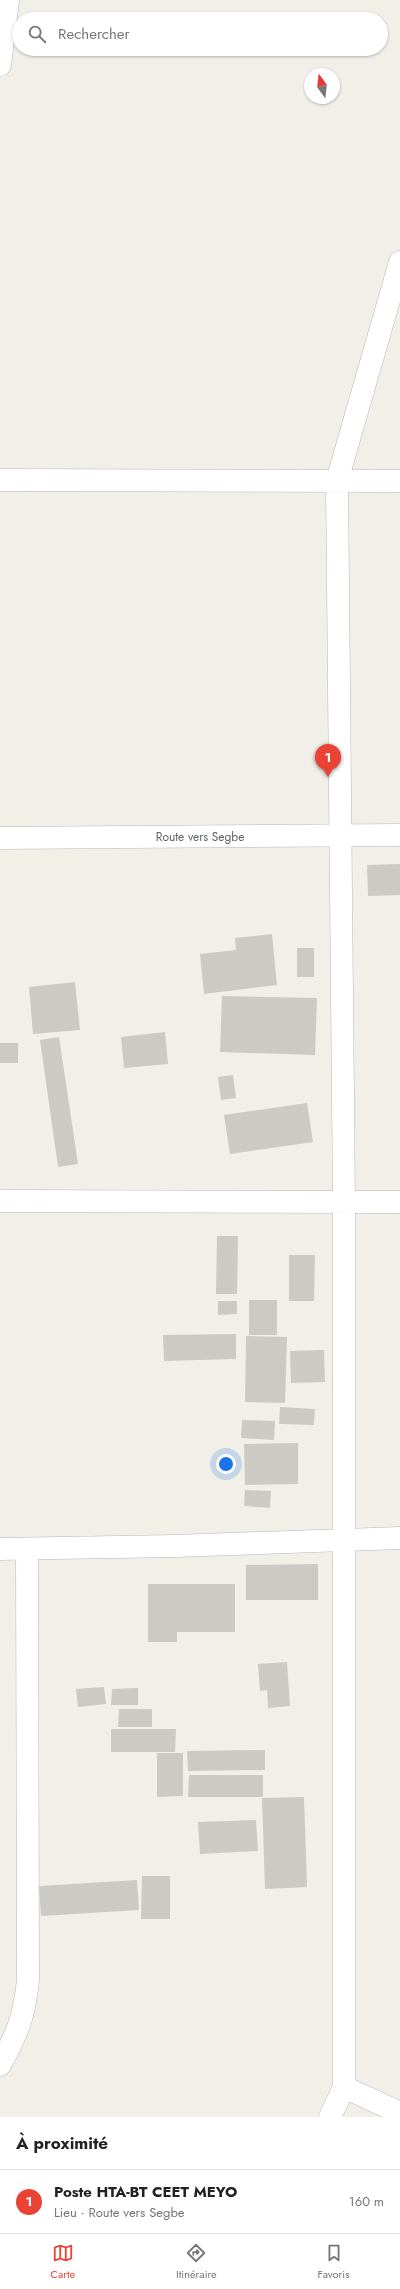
<!DOCTYPE html>
<html lang="fr">
<meta charset="utf-8">
<style>
:root{--surface:#fff;--page:#f6f6f6;--text:#222;--muted:#767676;--line:#e0e0e0;--accent:#ea4335}
body{margin:0;font-family:Jost,sans-serif;background:var(--page);color:var(--text)}
.compass{position:absolute;left:304px;top:68px;width:36px;height:36px;border-radius:50%;background:var(--surface);box-shadow:0 1px 3px #0004;rotate:345deg}
.you{position:absolute;left:226px;top:1464px;width:14px;height:14px;margin:-10px;border:3px solid #fff;border-radius:50%;background:#1a73e8;box-shadow:0 0 0 6px #1a73e833}
.badge{display:grid;place-items:center;width:26px;height:26px;border-radius:50%;background:var(--accent);color:#fff;font-size:13px;font-weight:700}
.pin{position:absolute;translate:-50% -33px;filter:drop-shadow(0 1px 2px #0008)}
.pin::after{content:'';position:absolute;top:21px;width:14px;height:12px;background:inherit;clip-path:polygon(0 0,100% 0,50% 100%)}
.list{margin:0;padding:0;list-style:none}
h2{display:flex;justify-content:space-between;align-items:center;height:52px;margin:0;padding:0 16px;font-size:17px}
h2 small{font-size:13px;font-weight:400;color:var(--muted)}
.list li{display:grid;grid-template-columns:26px 1fr auto;gap:12px;align-items:center;box-sizing:border-box;height:64px;padding:0 16px;border-top:1px solid var(--line)}
.list b{display:block;font-size:15px;white-space:nowrap}
.list p{margin:0;font-size:13px;white-space:nowrap;color:var(--muted)}
.list em{font-size:13px;font-style:normal;color:var(--muted)}
.icon{flex:none;width:22px;height:22px;fill:none;stroke:currentColor;stroke-width:2;stroke-linecap:round;stroke-linejoin:round}
.map{position:relative;flex:none;width:400px;height:2117px;overflow:hidden}
.search{position:absolute;background:var(--surface);box-shadow:0 1px 3px #0004;left:12px;right:12px;top:12px;height:44px;display:flex;align-items:center;gap:10px;box-sizing:border-box;padding:0 14px;border-radius:22px;color:var(--muted);font-size:15px}
.sheet{height:116px;background:var(--surface)}
nav{display:flex;justify-content:space-around;align-items:center;box-sizing:border-box;height:56px;border-top:1px solid var(--line);background:var(--surface);font-size:11px;color:var(--muted)}
nav a{display:grid;justify-items:center;gap:2px}
nav .on{color:var(--accent)}
.map>svg:first-child{display:block}
.building{fill:#cccac5}
.lines{fill:none;stroke-linecap:round;stroke-linejoin:round}
.minor-casing{stroke:#b5b8bc;stroke-width:23}
.secondary-casing{stroke:#b6babf;stroke-width:23}
.minor{stroke:#fff;stroke-width:22}
.secondary{stroke:#fff;stroke-width:22}
.labels{text-anchor:middle;dominant-baseline:central;stroke-width:3;stroke-linejoin:round;paint-order:stroke}
.street-label{font-size:12px;fill:#5f6368;stroke:#fff}
</style>
<div class="map">
<svg width="400" height="2117" viewBox="0 0 400 2117">
<rect width="100%" height="100%" fill="#f1efe8"/>
<path class="building" d="M400,864V895L368,896L367,865Z
M272,934L277,985L204,994L200,954L236,950L235,938Z
M297,948H314V977H297Z
M75,982L80,1030L33,1034L29,987Z
M222,996L317,998L315,1055L220,1052Z
M165,1032L168,1064L124,1068L121,1037Z
M59,1037L78,1164L58,1167L40,1040Z
M0,1043H18V1063H0Z
M233,1075L236,1098L221,1100L218,1077Z
M307,1103L313,1142L230,1154L224,1115Z
M217,1236H238L237,1294H216Z
M289,1255H315L314,1301H289Z
M249,1300H277V1335H249Z
M218,1301H237V1314L218,1315Z
M236,1334V1359L164,1361L163,1335Z
M246,1336L287,1337L285,1403L245,1402Z
M324,1350L325,1382L291,1383L290,1351Z
M280,1407L315,1409L314,1425L279,1424Z
M242,1420L275,1421L274,1440L241,1438Z
M298,1443V1484L245,1485L244,1444Z
M245,1490L271,1491L270,1508L244,1506Z
M318,1564V1600H246V1565Z
M148,1584H235V1632H177V1642H148Z
M287,1662L290,1706L268,1708L267,1690L260,1691L258,1664Z
M104,1687L106,1704L78,1707L76,1689Z
M138,1688V1705H111L112,1689Z
M119,1709H152V1727H118Z
M111,1729H176L175,1752H111Z
M265,1750V1770L188,1771L187,1751Z
M157,1753H183V1796L157,1797Z
M189,1775H263V1797H188Z
M304,1797L307,1887L265,1889L262,1798Z
M256,1820L258,1851L200,1854L198,1822Z
M142,1876H170V1919H141Z
M137,1880L139,1910L41,1916L39,1886Z"/>
<g class="lines">
<defs>
<path id="minor" d="M0,65L8,0
M0,480L400,481
M0,1201L400,1202
M0,1549L175,1546L400,1538
M0,2065C18,2032 24,2018 28,1980L27,1549
M344,2087L400,2113
M330,2117L344,2087V1202L337,481L400,262"/>
<path id="secondary" d="M0,838L400,835"/>
</defs>
<use href="#minor" class="minor-casing"/>
<use href="#secondary" class="secondary-casing"/>
<use href="#minor" class="minor"/>
<use href="#secondary" class="secondary"/>
</g>
<g class="labels">
<g class="street-label">
<text x="200" y="837">Route vers Segbe</text>
</g>
</g>
</svg>
<svg class="compass" viewBox="-18 -18 36 36"><path d="M0-13l5 13h-10z" fill="#e53935"/><path d="M0 13l5-13h-10z" fill="#767676"/></svg>
<div class="you"></div>
<div class="pin badge" style="left:328px;top:777px">1</div>
<div class="search"><svg class="icon" aria-label="search" viewBox="0 0 24 24"><circle cx="10" cy="10" r="6"/><path d="M15 15l6 6"/></svg>Rechercher</div>
</div>
<section class="sheet">
<h2>À proximité<small></small></h2>
<ul class="list">
<li><span class="badge">1</span><div><b>Poste HTA-BT CEET MEYO</b><p>Lieu · Route vers Segbe</p></div><em>160 m</em></li>
</ul>
</section>
<nav>
<a class="on"><svg class="icon" aria-label="map" viewBox="0 0 24 24"><path d="M3 6l6-2 6 2 6-2v14l-6 2-6-2-6 2zM9 4v14M15 6v14"/></svg>Carte</a>
<a><svg class="icon" aria-label="directions" viewBox="0 0 24 24"><path d="M12 3l9 9-9 9-9-9zM9 14v-3h6M13 9l2 2-2 2"/></svg>Itinéraire</a>
<a><svg class="icon" aria-label="saved" viewBox="0 0 24 24"><path d="M7 4h10v16l-5-4-5 4z"/></svg>Favoris</a>
</nav>
